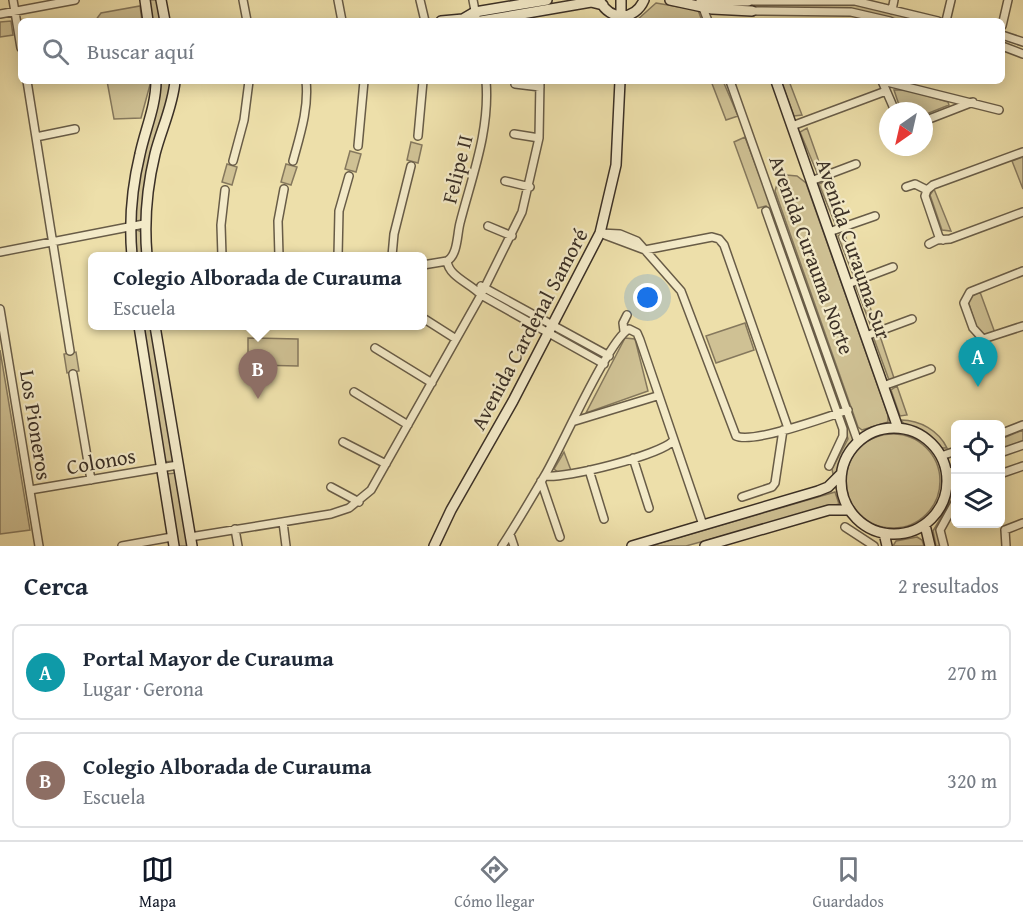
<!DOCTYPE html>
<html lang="es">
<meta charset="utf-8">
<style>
:root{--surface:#fff;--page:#f2f2f3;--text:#1f2937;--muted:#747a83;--line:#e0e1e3;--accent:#111827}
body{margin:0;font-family:"Gentium Book Plus",serif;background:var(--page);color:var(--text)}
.controls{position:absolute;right:18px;bottom:18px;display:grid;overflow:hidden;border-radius:9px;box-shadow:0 3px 15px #0003}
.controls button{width:54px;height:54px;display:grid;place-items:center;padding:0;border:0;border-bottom:2px solid var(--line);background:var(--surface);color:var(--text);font:30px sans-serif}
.compass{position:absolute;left:879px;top:102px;width:54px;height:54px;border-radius:50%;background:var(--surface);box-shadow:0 3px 15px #0003;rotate:214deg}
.you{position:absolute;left:648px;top:298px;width:21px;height:21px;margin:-15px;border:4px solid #fff;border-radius:50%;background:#1a73e8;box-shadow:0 0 0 9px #1a73e833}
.badge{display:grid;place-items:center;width:39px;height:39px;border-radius:50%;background:var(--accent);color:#fff;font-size:20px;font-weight:700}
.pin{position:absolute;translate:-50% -50px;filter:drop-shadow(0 2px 3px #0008)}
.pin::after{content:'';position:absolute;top:32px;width:21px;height:18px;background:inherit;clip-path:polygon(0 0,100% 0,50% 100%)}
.popup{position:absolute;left:88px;top:252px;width:339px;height:78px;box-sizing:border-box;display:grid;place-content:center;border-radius:9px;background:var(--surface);filter:drop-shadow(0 2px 4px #0005);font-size:20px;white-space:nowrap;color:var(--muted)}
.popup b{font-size:22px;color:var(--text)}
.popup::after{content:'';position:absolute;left:50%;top:100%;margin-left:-12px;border:12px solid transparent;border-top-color:var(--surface)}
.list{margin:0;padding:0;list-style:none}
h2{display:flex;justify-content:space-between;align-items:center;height:78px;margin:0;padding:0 24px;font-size:26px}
h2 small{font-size:20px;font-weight:400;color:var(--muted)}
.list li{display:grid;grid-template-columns:39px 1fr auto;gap:18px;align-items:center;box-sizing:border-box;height:96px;margin:0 12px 12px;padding:0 12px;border:2px solid var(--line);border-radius:9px}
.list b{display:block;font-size:22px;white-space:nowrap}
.list p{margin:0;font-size:20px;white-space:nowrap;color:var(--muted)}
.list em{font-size:20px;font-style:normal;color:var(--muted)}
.icon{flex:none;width:33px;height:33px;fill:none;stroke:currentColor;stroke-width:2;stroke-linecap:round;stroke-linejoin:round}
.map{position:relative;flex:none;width:1023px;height:546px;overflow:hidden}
.search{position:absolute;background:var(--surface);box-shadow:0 3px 15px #0003;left:18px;right:18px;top:18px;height:66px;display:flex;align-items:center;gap:15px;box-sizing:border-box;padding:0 21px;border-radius:9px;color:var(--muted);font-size:22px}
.sheet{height:294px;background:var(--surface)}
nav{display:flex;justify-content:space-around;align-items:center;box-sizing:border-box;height:84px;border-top:2px solid var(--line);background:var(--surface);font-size:16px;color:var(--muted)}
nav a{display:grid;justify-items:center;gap:3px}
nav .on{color:var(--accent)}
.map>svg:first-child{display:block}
.green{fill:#cfc194;stroke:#85785d;stroke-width:1.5}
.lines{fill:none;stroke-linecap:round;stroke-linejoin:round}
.street-casing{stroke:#685c47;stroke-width:10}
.secondary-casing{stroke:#3b3026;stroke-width:12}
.street{stroke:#f3eac8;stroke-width:7}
.secondary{stroke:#f3eac8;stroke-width:9}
.labels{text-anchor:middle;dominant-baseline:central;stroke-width:4.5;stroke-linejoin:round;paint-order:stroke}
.street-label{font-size:21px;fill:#3b3026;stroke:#f3eac8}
</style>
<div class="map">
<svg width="1023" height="546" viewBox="0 0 1023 546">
<rect width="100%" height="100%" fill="#eddfaa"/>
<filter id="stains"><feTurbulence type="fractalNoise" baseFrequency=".00333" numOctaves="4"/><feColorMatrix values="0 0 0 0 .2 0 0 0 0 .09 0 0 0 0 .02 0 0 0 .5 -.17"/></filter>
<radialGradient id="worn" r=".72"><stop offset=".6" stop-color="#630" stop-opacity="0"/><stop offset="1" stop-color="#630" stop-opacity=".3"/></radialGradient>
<path class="green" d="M148,0H157L160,21H151Z
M656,3L698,10L702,21H636Z
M764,4H851L927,21H906L851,9L768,8Z
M140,6L142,21H95L101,13Z
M11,21L13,35L0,37V22Z
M107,81H151L141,118L114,119Z
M161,81H171V93L142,221L137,222L134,219L143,152L160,95Z
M711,81H723L738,116L726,120Z
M781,81H789L802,115L794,116Z
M894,90H907L948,102L949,105L924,115V111H901Z
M807,128L823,173L818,175L800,132Z
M745,137L774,214L772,223L766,206L758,208L734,142Z
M411,142L422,145L418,163L407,160Z
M350,151L361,154L356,172L345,169Z
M1023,157V189L1012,161Z
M227,164L237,167L232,185L222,182Z
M286,164L297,167L291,185L281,182Z
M786,175L797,176L806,183L888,415V422L862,430L858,427L775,191L778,181Z
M826,181L841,224L836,226L819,184Z
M934,189L951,231L942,230L930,195Z
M779,227L842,404L840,406L776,234Z
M137,230L142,232L144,256H136L134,232Z
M844,232L859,275L854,277L838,236Z
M862,284L877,327L872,329L856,287Z
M980,292L995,333L984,336L978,333L968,301L970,297Z
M745,323L754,350L716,363L706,336Z
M142,326H153L174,461L164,462Z
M880,336L894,378L889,380L874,339Z
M248,338L298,339V366L248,365Z
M625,338L635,339L648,391L586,413Z
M0,350L30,530L0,534Z
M76,352L79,371L67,373L64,354Z
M897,386L907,415L900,416L891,390Z
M901,420C920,420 939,431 947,448H940C930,439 906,429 901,420Z
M848,423L853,440L840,462L836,475L833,474L832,469L848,439L844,425Z
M1023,430V441L1001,449V439Z
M846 481a47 47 0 1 1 94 0a47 47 0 1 1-94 0Z
M564,452L572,473L562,475L554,469Z
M176,473L188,546H177L166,474Z
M955,480L953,502L937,532L940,546H936L933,531L949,504L952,482Z
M835,492L839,504L686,546H650Z
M917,537L922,540L924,546H893L896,541Z"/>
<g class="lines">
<defs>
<path id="street" d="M13,0L21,48
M243,0L247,21
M338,0L342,21
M420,0L425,21
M473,0L476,16
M700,0L708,21
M748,1H855L938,21
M892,10L894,0
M752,11L851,12L890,21
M0,14L75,0
M946,21L951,0
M1002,26L1008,0
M1002,35L1023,42
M1002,46L1023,54
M27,81L70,351
M730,81L858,442
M882,81L895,111
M883,81L999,110
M515,84L540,87
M924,121L973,102
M792,126L886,91
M514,134L539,138
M418,136L423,81
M36,137L75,129
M358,146L364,81
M233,161L244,120L249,81
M293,161C300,135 309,108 306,81
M505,181L530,187
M811,181L856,164
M906,187L915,184L927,190
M766,211L843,429V436L829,466
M488,226L512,236
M829,232L875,216
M600,233L620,234L637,241L681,291L736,436C753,444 827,417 848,410
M605,235L645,250L712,237L719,239L724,245L788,428
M943,240L939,237L925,196L927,190L933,185L1023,152
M929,244L937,240L950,239L1023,212
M0,252L144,224
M222,256L221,225L225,190
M279,256L278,221L284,189
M338,256L339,211L349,176
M392,256L394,234L411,166
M447,261C449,277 470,283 481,295L604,364
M447,261C458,255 457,234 460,223C472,176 490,131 486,81
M423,265L447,261
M1023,271L970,292L964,303L973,328L983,339L1023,326
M848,284L893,267
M481,286L609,356
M0,309L39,546
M423,318L456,339
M624,331L623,323L627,315
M866,336L912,319
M375,348L432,383
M73,374L91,480
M883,386L931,369
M354,392L408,425
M575,421L657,396
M1000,434L1023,425
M343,442L386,464
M1000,453L1023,445
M941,456L956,451
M633,458L649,508
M589,470L604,519
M946,473L956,470
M1000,474L1023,466
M545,476C565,479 660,455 673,441
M541,481L560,537
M331,487L359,502
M30,490L178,465
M742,497L772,487L775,483L783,430
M283,522L286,546
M845,527L874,546
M235,529L238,546
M1005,530L1023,523
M1005,530L1006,546
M510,534L514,546
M190,537L331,514L349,508L371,490L481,295L522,212L539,138L540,81
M122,546L172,537
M502,546C517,523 531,499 545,475C560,450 609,339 629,329L637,333L640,340L703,525
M944,546L940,530L956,501"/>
<path id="secondary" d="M145,0L148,21
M161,0L165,21
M670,0L712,9L752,11
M600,1C610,21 635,21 644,0
M702,5L709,1H748
M463,19L475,12L547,0
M441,21L463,19L473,21
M481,21L591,2L603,5
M621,21V0
M776,81L898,428
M132,256C129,223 132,187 140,154C145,130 156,106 156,81
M147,256C144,222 147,187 155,154C161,130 173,106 175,81
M139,326L174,546
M155,326L192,546
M841 481a53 53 0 1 1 106 0a53 53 0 1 1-106 0Z
M925,525L930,546
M884,533L887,546
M434,546L451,510L513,401L600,233L616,165L620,81
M632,546L818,491L828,487L841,474
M705,546L829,510H849"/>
</defs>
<use href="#street" class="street-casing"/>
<use href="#secondary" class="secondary-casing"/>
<use href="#street" class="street"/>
<use href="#secondary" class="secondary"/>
</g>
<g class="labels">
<g class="street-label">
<text transform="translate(457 169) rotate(-76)">Felipe II</text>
<text transform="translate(854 249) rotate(71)">Avenida Curauma Sur</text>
<text transform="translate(812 255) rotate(70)">Avenida Curauma Norte</text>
<text transform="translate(529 329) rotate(-62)">Avenida Cardenal Samoré</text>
<text transform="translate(36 425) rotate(81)">Los Pioneros</text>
<text transform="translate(101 461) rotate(-10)">Colonos</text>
</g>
</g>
<rect width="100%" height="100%" filter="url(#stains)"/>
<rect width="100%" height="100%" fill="url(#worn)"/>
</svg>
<div class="controls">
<button><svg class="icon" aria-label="locate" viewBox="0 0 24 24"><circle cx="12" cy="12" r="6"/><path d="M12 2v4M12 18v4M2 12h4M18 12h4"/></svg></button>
<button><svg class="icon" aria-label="layers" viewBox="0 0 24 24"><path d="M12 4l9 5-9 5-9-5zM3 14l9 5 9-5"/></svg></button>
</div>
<svg class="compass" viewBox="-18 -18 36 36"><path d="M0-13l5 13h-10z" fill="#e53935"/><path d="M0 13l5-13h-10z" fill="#747a83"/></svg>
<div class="you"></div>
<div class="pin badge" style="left:978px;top:387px;background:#0f9aa8">A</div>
<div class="pin badge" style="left:258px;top:399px;background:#8d6e63">B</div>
<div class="popup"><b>Colegio Alborada de Curauma</b>Escuela</div>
<div class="search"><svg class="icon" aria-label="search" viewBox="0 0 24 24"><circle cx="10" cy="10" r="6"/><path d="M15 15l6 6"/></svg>Buscar aquí</div>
</div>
<section class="sheet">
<h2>Cerca<small>2 resultados</small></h2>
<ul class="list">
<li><span class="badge" style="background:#0f9aa8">A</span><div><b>Portal Mayor de Curauma</b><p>Lugar · Gerona</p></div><em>270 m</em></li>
<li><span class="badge" style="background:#8d6e63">B</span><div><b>Colegio Alborada de Curauma</b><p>Escuela</p></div><em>320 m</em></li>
</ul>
</section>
<nav>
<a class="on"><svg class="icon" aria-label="map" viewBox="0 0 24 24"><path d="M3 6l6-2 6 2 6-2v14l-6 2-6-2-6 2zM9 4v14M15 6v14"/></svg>Mapa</a>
<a><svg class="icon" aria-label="directions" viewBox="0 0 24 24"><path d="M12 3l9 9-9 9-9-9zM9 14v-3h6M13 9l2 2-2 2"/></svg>Cómo llegar</a>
<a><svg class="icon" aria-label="saved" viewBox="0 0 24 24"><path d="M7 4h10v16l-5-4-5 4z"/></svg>Guardados</a>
</nav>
